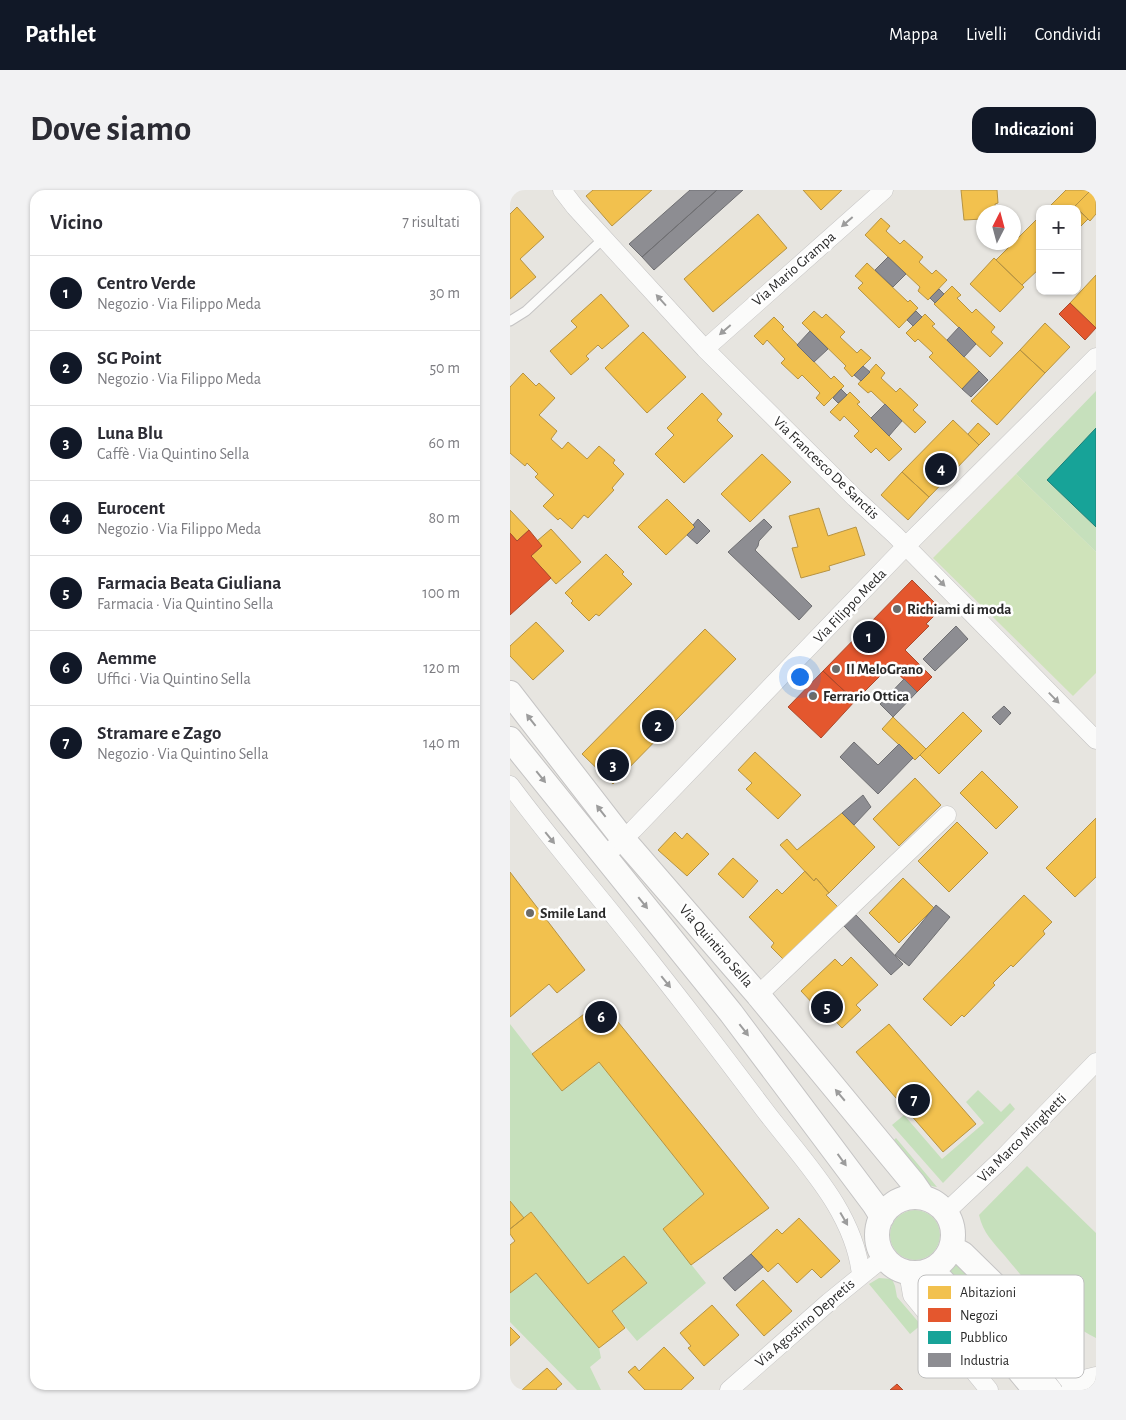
<!DOCTYPE html>
<html lang="it">
<meta charset="utf-8">
<style>
:root{--surface:#fff;--page:#f2f2f3;--text:#2b2b33;--muted:#7c7c81;--line:#e1e1e2;--accent:#111827}
body{margin:0;font-family:"Alegreya Sans",sans-serif;background:var(--page);color:var(--text)}
.controls{position:absolute;right:15px;top:15px;display:grid;overflow:hidden;border-radius:10px;box-shadow:0 1px 4px #0004}
.controls button{width:45px;height:45px;display:grid;place-items:center;padding:0;border:0;border-bottom:1px solid var(--line);background:var(--surface);color:var(--text);font:25px sans-serif}
.compass{position:absolute;left:466px;top:15px;width:45px;height:45px;border-radius:50%;background:var(--surface);box-shadow:0 1px 4px #0004;rotate:6deg}
.you{position:absolute;left:289px;top:486px;width:18px;height:18px;margin:-12px;border:4px solid #fff;border-radius:50%;background:#1a73e8;box-shadow:0 0 0 8px #1a73e833}
.badge{display:grid;place-items:center;width:32px;height:32px;border-radius:50%;background:var(--accent);color:#fff;font-size:16px;font-weight:700}
.pin{position:absolute;translate:-50% -50%;border:2px solid #fff;box-shadow:0 1px 5px #0006}
.list{margin:0;padding:0;list-style:none}
h2{display:flex;justify-content:space-between;align-items:center;height:65px;margin:0;padding:0 20px;font-size:21px}
h2 small{font-size:16px;font-weight:400;color:var(--muted)}
.list li{display:grid;grid-template-columns:32px 1fr auto;gap:15px;align-items:center;box-sizing:border-box;height:75px;padding:0 20px;border-top:1px solid var(--line)}
.list b{display:block;font-size:19px;white-space:nowrap}
.list p{margin:0;font-size:16px;white-space:nowrap;color:var(--muted)}
.list em{font-size:16px;font-style:normal;color:var(--muted)}
.map{position:relative;flex:none;width:586px;height:1200px;overflow:hidden;border-radius:15px}
header{display:flex;align-items:center;gap:30px;box-sizing:border-box;height:70px;padding:0 25px;background:var(--accent);color:#fff}
header strong{font-size:24px}
nav{display:flex;gap:28px;margin-inline-start:auto;font-size:18px}
.intro{display:flex;align-items:center;justify-content:space-between;box-sizing:border-box;height:120px;padding:0 30px}
h1{margin:0;font-size:35px}
.button{padding:12px 22px;border-radius:15px;background:var(--accent);color:#fff;font-size:18px;font-weight:700}
main{display:flex;gap:30px;padding:0 30px}
aside{flex:1;background:var(--surface);border-radius:15px;box-shadow:0 1px 4px #0004}
.map>svg:first-child{display:block}
.green{fill:#c6e0bc}
.pitch{fill:#cfe3ba}
.homes{fill:#f2c14e;stroke:#b69343}
.shops{fill:#e4572e;stroke:#ac492c}
.public{fill:#17a398;stroke:#1c7e77}
.industry{fill:#8d8d92;stroke:#6f6f72}
.lines{fill:none;stroke-linecap:round;stroke-linejoin:round}
.lane-casing{stroke:#c5c4c4;stroke-width:11}
.street-casing{stroke:#c5c4c4;stroke-width:19}
.secondary-casing{stroke:#c5c4c4;stroke-width:26}
.lane{stroke:#fbfbfa;stroke-width:9}
.street{stroke:#fbfbfa;stroke-width:18}
.secondary{stroke:#fbfbfa;stroke-width:24}
.oneway{fill:#9c9c9c}
.poi-dot{fill:#6c6b69;stroke:#fff;stroke-width:2}
.labels{text-anchor:middle;dominant-baseline:central;stroke-width:5;stroke-linejoin:round;paint-order:stroke}
.street-label{font-size:15px;fill:#292929;stroke:#fff}
.poi-label{font-size:15px;font-weight:bold;fill:#292929;stroke:#fff;text-anchor:start}
.key{fill:#fff;stroke:#bfbfbf;stroke-width:1}
.key-label{font-size:14px;fill:#292929}
</style>
<header>
<strong>Pathlet</strong>
<nav><a>Mappa</a><a>Livelli</a><a>Condividi</a></nav>
</header>
<div class="intro"><h1>Dove siamo</h1><a class="button">Indicazioni</a></div>
<main>
<aside>
<h2>Vicino<small>7 risultati</small></h2>
<ul class="list">
<li><span class="badge">1</span><div><b>Centro Verde</b><p>Negozio · Via Filippo Meda</p></div><em>30 m</em></li>
<li><span class="badge">2</span><div><b>SG Point</b><p>Negozio · Via Filippo Meda</p></div><em>50 m</em></li>
<li><span class="badge">3</span><div><b>Luna Blu</b><p>Caffè · Via Quintino Sella</p></div><em>60 m</em></li>
<li><span class="badge">4</span><div><b>Eurocent</b><p>Negozio · Via Filippo Meda</p></div><em>80 m</em></li>
<li><span class="badge">5</span><div><b>Farmacia Beata Giuliana</b><p>Farmacia · Via Quintino Sella</p></div><em>100 m</em></li>
<li><span class="badge">6</span><div><b>Aemme</b><p>Uffici · Via Quintino Sella</p></div><em>120 m</em></li>
<li><span class="badge">7</span><div><b>Stramare e Zago</b><p>Negozio · Via Quintino Sella</p></div><em>140 m</em></li>
</ul>
</aside>
<div class="map">
<svg width="586" height="1200" viewBox="0 0 586 1200">
<rect width="100%" height="100%" fill="#e7e5e0"/>
<path class="green" d="M586,201V238L537,290L586,337V362L506,284Z
M0,834L52,901L89,872L194,1004L153,1039L196,1093L127,1151L102,1121L114,1066L78,1094L21,1022L14,1028L0,1011Z
M468,900L491,922L500,913L505,919L433,993L382,935L394,925L432,969L474,933L456,912Z
M386,948L427,997C410,997 393,963 384,950Z
M517,976L586,1043V1148C547,1128 523,1100 495,1066C483,1052 473,1043 469,1025Z
M380 1045a25 25 0 1 1 50 0a25 25 0 1 1-50 0Z
M448,1073L483,1106L547,1189L546,1191L492,1121L462,1104L440,1081Z
M26,1083L89,1158L91,1168L80,1177L91,1200H67L0,1132V1103Z
M369,1088L382,1089L385,1096L387,1107L411,1135L400,1144L359,1094Z"/>
<path class="pitch" d="M506,284L586,362V483L563,506L423,368Z"/>
<path class="homes" d="M83,0H142L102,36L76,6Z
M293,0H332L311,20Z
M451,0H487L488,13L485,14L486,22H473V29L454,30Z
M556,0H586V6L580,1L565,16L567,19H537Z
M580,1L586,6V24L580,31L565,16Z
M7,17L34,47L10,69L26,87L0,109V24Z
M567,19L578,29L567,40Z
M248,24L277,58L203,122L174,89Z
M530,26V78L512,95L486,70Z
M371,28L380,36L376,41L390,54L394,50L413,67L409,72L422,84L426,80L437,90L418,110L408,101L410,97L355,45Z
M484,68L514,97L490,122L460,94Z
M357,73L398,112L400,110L408,118L389,138L348,98L353,93L345,86Z
M586,85V138L560,113Z
M442,96L451,105L447,108L462,123L466,119L485,137L481,142L493,153L480,167L424,114Z
M91,104L119,136L92,159L88,155L76,166L79,169L61,185L40,161L67,137L61,131Z
M304,121L312,128L316,124L335,142L330,147L347,163L351,159L361,168L342,187L334,178L336,176L292,133Z
M415,124L425,134L422,136L469,181L452,199L419,167L423,163L408,149L405,152L396,143Z
M264,127L274,137L272,139L321,189L324,186L334,196L314,216L306,208L310,203L292,185L288,189L271,173L275,169L257,150L253,155L244,146Z
M535,133L560,157L535,183L510,160Z
M133,142L176,187L137,223L95,178Z
M510,160L535,183L487,235L461,211Z
M366,174L375,183L371,188L386,202L390,198L408,215L403,220L416,232L405,243L361,201L358,203L348,194Z
M13,183L26,196L29,193L45,208L29,225L47,241L41,249L52,259L58,252L77,269L89,256L105,270L103,273L114,284L102,298L104,300L78,328L74,325L62,339L50,328L48,330L33,316L44,305L25,287L28,284L17,273L15,276L0,263V197Z
M340,202L350,212L347,214L392,259L379,271L366,258L361,263L344,246L349,241L334,226L330,231L320,222Z
M192,203L212,224L207,230L223,246L174,293L145,264L164,245L157,238Z
M443,230L469,255L419,307L392,282Z
M468,233L480,244L469,255L458,244Z
M252,264L281,292L240,332L211,304Z
M392,282L419,307L398,330L371,305Z
M157,309L185,337L156,365L128,337Z
M309,318L318,346L346,337L355,365L319,376L320,380L291,388L282,358L288,357L279,326Z
M0,320L19,340L7,351L0,343Z
M41,339L71,372L46,394L21,366L32,356L27,351Z
M96,364L114,382L112,384L122,394L89,426L86,424L79,431L61,413L63,411L55,403Z
M26,432L54,461L23,490L0,466V456Z
M195,439L226,469L103,594L72,564Z
M453,522L472,541L429,584L410,565Z
M383,527L416,559L405,570L372,539Z
M245,562L291,605L268,629L236,599L242,593L228,580Z
M472,581L508,617L486,639L450,603Z
M405,588L431,615L389,656L363,629Z
M332,623L365,657L319,703L306,688L304,691L270,655L277,649L287,660Z
M586,628V687L565,707L536,678Z
M447,632L478,663L439,702L408,671Z
M165,642L172,649L177,643L199,664L177,686L148,660Z
M223,668L248,691L233,708L208,684Z
M295,681L304,691L306,688L319,703L316,705L328,717L297,746L276,772L261,757L264,753L239,727L267,699L272,704Z
M0,682L75,780L47,803L39,794L0,827Z
M393,688L424,718L389,753L359,723Z
M514,705L542,732L533,741L535,744L503,777L501,775L483,793L485,795L454,827L452,825L441,836L413,809Z
M341,767L368,795L346,815L351,820L332,838L310,815L307,818L291,801L325,769L332,776Z
M91,811L259,1018L181,1075L153,1039L194,1004L89,872L52,901L22,864Z
M379,834L466,934L433,962L346,862Z
M0,1011L14,1028L0,1039Z
M21,1022L78,1094L114,1066L137,1093L102,1121L115,1138L89,1158L26,1083L0,1103V1055L5,1051L0,1044V1039Z
M289,1028L330,1071L311,1088L302,1079L287,1093L268,1073L258,1082L241,1064L267,1039L272,1044Z
M253,1090L282,1121L254,1146L226,1115Z
M202,1115L229,1145L194,1176L178,1158L181,1156L170,1143Z
M0,1137L10,1147L0,1156Z
M154,1157L184,1188L171,1200H135L118,1182L125,1176L129,1181Z
M37,1178L52,1194L46,1199L47,1200H12Z"/>
<path class="shops" d="M560,113L586,138L575,150L549,124Z
M19,340L32,356L21,366L41,388L0,425V343L7,351Z
M402,390L431,419L416,434L419,436L395,460L422,487L407,502L380,476L345,511L313,481Z
M313,481L345,511L311,548L278,517Z
M387,1194L393,1200H380Z"/>
<path class="public" d="M586,238V337L537,290Z"/>
<path class="industry" d="M180,0H207L132,67L119,54Z
M207,0H233L144,80L132,67Z
M378,67L396,84L383,97L365,80Z
M429,99L434,104L425,113L420,108Z
M406,121L412,127L403,136L397,130Z
M449,137L466,154L454,167L437,150Z
M300,141L318,159L304,172L287,155Z
M353,176L360,182L351,191L344,185Z
M469,181L478,190L461,207L452,199Z
M331,199L337,205L328,213L323,208Z
M375,214L392,231L379,246L361,228Z
M188,329L200,341L187,354L177,345L185,337L183,335Z
M254,329L262,337L249,351L248,356L245,360L302,416L289,430L218,362Z
M446,436L458,449L425,481L413,469Z
M394,489L407,502L383,527L370,514Z
M494,516L501,523L490,535L482,527Z
M344,552L368,575L389,554L403,568L368,604L330,567Z
M353,605L361,617L344,635L332,623Z
M426,715L440,727L399,776L385,765Z
M346,725L393,774L381,785L334,736Z
M241,1064L253,1077L225,1101L213,1088Z"/>
<g class="lines">
<defs>
<path id="lane" d="M0,131L16,121L94,48"/>
<path id="street" d="M52,0L65,17L195,159L345,308L385,345L586,550
M195,159L374,0
M0,595C40,649 84,700 125,752C169,807 211,862 253,918C291,969 344,1019 351,1085
M95,666L124,639L396,356L586,167
M248,805L437,625
M436,1022L491,970L586,872
M398,1082L402,1105L479,1200
M459,1116L487,1131L543,1200
M219,1200L319,1112L373,1068
M560,1200L578,1188L586,1186"/>
<path id="secondary" d="M0,503L113,649L248,805L404,994L413,1007
M0,549L221,823L364,1014L372,1027
M367 1045a38 38 0 1 1 76 0a38 38 0 1 1-76 0Z
M442,1058L453,1064L506,1116L570,1200
M423,1081L454,1114L525,1200"/>
</defs>
<use href="#lane" class="lane-casing"/>
<use href="#street" class="street-casing"/>
<use href="#secondary" class="secondary-casing"/>
<use href="#lane" class="lane"/>
<use href="#street" class="street"/>
<use href="#secondary" class="secondary"/>
</g>
<defs><path id="oneway-solid" d="M-6-.8H1V-3.2L6.5 0L1 3.2V.8H-6Z" transform="scale(1.25)"/></defs>
<g class="oneway">
<use href="#oneway-solid" transform="translate(337 32) rotate(139)"/>
<use href="#oneway-solid" transform="translate(151 110) rotate(-132)"/>
<use href="#oneway-solid" transform="translate(215 140) rotate(139)"/>
<use href="#oneway-solid" transform="translate(430 391) rotate(46)"/>
<use href="#oneway-solid" transform="translate(544 508) rotate(46)"/>
<use href="#oneway-solid" transform="translate(21 530) rotate(-128)"/>
<use href="#oneway-solid" transform="translate(31 587) rotate(51)"/>
<use href="#oneway-solid" transform="translate(91 621) rotate(-128)"/>
<use href="#oneway-solid" transform="translate(40 648) rotate(51)"/>
<use href="#oneway-solid" transform="translate(133 713) rotate(51)"/>
<use href="#oneway-solid" transform="translate(156 792) rotate(51)"/>
<use href="#oneway-solid" transform="translate(234 840) rotate(52)"/>
<use href="#oneway-solid" transform="translate(330 905) rotate(-130)"/>
<use href="#oneway-solid" transform="translate(332 970) rotate(54)"/>
<use href="#oneway-solid" transform="translate(334 1029) rotate(60)"/>
</g>
<g class="poi-dot">
<circle cx="387" cy="419" r="5"/>
<circle cx="326" cy="479" r="5"/>
<circle cx="303" cy="506" r="5"/>
<circle cx="20" cy="723" r="5"/>
</g>
<g class="labels">
<g class="street-label">
<text transform="translate(284 79) rotate(-41)">Via Mario Grampa</text>
<text transform="translate(316 278) rotate(44)">Via Francesco De Sanctis</text>
<text transform="translate(340 416) rotate(-46)">Via Filippo Meda</text>
<text transform="translate(206 756) rotate(49)">Via Quintino Sella</text>
<text transform="translate(512 948) rotate(-45)">Via Marco Minghetti</text>
<text transform="translate(295 1133) rotate(-41)">Via Agostino Depretis</text>
</g>
<g class="poi-label">
<text x="397" y="419">Richiami di moda</text>
<text x="336" y="479">Il MeloGrano</text>
<text x="313" y="506">Ferrario Ottica</text>
<text x="30" y="723">Smile Land</text>
</g>
</g>
<rect x="408" y="1085" width="166" height="103" rx="8" class="key"/>
<rect x="418" y="1096" width="23" height="13" fill="#f2c14e"/>
<rect x="418" y="1118" width="23" height="14" fill="#e4572e"/>
<rect x="418" y="1141" width="23" height="13" fill="#17a398"/>
<rect x="418" y="1163" width="23" height="14" fill="#8d8d92"/>
<g class="key-label">
<text x="450" y="1107">Abitazioni</text>
<text x="450" y="1130">Negozi</text>
<text x="450" y="1152">Pubblico</text>
<text x="450" y="1175">Industria</text>
</g>
</svg>
<div class="controls">
<button>+</button>
<button>−</button>
</div>
<svg class="compass" viewBox="-18 -18 36 36"><path d="M0-13l5 13h-10z" fill="#e53935"/><path d="M0 13l5-13h-10z" fill="#7c7c81"/></svg>
<div class="you"></div>
<div class="pin badge" style="left:359px;top:447px">1</div>
<div class="pin badge" style="left:148px;top:536px">2</div>
<div class="pin badge" style="left:103px;top:575px">3</div>
<div class="pin badge" style="left:431px;top:279px">4</div>
<div class="pin badge" style="left:317px;top:817px">5</div>
<div class="pin badge" style="left:91px;top:827px">6</div>
<div class="pin badge" style="left:404px;top:910px">7</div>
</div>
</main>
